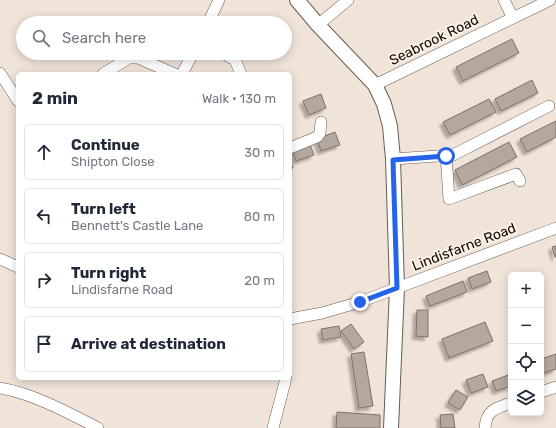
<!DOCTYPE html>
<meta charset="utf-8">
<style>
:root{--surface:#fff;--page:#f6f6f7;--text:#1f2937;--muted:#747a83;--line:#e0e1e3}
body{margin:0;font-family:Rubik,sans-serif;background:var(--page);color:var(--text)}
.controls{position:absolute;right:12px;bottom:12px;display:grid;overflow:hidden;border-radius:6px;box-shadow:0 2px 10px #0003}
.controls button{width:36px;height:36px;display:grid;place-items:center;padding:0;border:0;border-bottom:1px solid var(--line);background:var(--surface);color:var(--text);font:20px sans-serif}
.stop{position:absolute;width:12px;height:12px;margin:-9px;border:3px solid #2563eb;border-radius:50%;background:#fff}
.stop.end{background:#2563eb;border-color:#fff;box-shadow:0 1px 4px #0008}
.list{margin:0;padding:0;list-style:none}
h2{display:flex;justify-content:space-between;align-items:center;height:52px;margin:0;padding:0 16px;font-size:17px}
h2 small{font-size:13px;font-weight:400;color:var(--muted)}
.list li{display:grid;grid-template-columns:26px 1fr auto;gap:12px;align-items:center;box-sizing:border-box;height:56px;margin:0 8px 8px;padding:0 8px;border:1px solid var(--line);border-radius:6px}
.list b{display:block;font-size:15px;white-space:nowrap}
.list p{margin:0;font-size:13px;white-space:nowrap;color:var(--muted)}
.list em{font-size:13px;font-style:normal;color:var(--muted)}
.icon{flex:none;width:22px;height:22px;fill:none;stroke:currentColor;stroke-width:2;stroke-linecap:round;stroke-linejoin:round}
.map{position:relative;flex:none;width:556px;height:428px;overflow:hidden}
.search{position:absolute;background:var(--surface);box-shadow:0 2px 10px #0003;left:16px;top:16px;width:276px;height:44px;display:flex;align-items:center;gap:10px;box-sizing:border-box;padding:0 14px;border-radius:22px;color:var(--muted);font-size:15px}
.panel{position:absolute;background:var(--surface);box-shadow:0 2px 10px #0003;left:16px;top:72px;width:276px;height:308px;border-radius:6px}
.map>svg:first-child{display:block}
.building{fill:#b4a79d;stroke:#7d7168;filter:url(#shadow)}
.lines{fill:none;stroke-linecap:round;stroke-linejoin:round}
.minor-casing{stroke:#675c53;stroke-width:12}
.major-casing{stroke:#675c53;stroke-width:16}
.minor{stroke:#fff;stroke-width:11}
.major{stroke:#fff;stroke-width:14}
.route{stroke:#2563eb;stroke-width:5}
.labels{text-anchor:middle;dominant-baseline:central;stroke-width:4;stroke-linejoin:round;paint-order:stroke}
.street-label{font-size:14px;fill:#100b08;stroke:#fdf0e5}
</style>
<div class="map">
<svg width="556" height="428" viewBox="0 0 556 428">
<defs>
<filter id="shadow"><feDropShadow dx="-3.5" dy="3.5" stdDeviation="1" flood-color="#0004"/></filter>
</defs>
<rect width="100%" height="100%" fill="#f0e3d8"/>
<path class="building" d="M512,39L519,53L463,81L456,67Z
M532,80L538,93L501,111L495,99Z
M321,94L326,108L309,115L303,101Z
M489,99L496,112L450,135L443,122Z
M556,121V137L527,152L520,139Z
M335,132L340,145L321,151L317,139Z
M309,142L314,155L296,161L291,148Z
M509,142L517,157L462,185L455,170Z
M290,159L293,168L290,169Z
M556,246V257H555L552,247Z
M487,271L491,282L472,289L468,278Z
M463,281L467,292L430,306L426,296Z
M417,310H428V337L416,336Z
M485,322L493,341L449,358L442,339Z
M351,324L364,342L354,349L341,331Z
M339,326L341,337L323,340L321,329Z
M364,352L373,406L359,408L351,354Z
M556,354V369L541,374V359Z
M483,374L488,387L471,393L466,380Z
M511,374V386L496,391L492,381Z
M456,390L468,397L460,410L448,403Z
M337,412L380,415V428H336Z
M453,414L455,428H441L440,415Z"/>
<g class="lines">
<defs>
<path id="minor" d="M504,0L513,18
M208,23L219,0
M318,25L348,0
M223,53L235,60L241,74
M0,73L18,101
M103,74L129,58H138L175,74
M182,74L193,53
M375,85L550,0
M290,148L317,137L320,133L321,122
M446,155L449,199L516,174L520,181
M393,159L453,155L549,106
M0,259L18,267
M290,319L322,313L360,302L556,228
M0,388C34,394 67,412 98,428
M541,392L556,387
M273,428L286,378
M485,428C486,410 496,408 511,403"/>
<path id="major" d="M297,0L318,25L375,85L384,104L390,126L393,159L397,288L391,428"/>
</defs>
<use href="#minor" class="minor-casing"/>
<use href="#major" class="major-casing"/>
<use href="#minor" class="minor"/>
<use href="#major" class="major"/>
</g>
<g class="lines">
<path class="route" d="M360,302L397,288L393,160L446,156"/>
</g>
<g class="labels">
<g class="street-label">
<text transform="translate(434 40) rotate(-26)">Seabrook Road</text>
<text transform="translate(464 247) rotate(-21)">Lindisfarne Road</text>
</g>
</g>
</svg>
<div class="controls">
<button>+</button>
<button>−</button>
<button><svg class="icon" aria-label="locate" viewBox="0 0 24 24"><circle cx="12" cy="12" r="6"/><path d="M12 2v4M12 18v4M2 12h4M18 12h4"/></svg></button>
<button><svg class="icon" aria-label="layers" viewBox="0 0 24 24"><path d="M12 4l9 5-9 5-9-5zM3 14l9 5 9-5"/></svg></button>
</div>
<div class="stop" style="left:446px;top:156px"></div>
<div class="stop end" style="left:360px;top:302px"></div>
<div class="search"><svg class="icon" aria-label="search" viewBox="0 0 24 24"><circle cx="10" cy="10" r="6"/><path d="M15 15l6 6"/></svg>Search here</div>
<section class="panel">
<h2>2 min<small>Walk · 130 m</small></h2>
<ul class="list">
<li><svg class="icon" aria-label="ahead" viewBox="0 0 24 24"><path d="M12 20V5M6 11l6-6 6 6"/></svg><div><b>Continue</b><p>Shipton Close</p></div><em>30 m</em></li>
<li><svg class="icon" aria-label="left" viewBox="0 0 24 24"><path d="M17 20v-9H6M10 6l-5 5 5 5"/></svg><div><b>Turn left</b><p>Bennett's Castle Lane</p></div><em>80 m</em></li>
<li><svg class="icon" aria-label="right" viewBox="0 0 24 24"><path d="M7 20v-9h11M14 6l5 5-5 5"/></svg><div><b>Turn right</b><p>Lindisfarne Road</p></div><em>20 m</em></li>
<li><svg class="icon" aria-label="arrive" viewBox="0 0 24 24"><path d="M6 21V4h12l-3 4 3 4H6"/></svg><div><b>Arrive at destination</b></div></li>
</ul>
</section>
</div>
